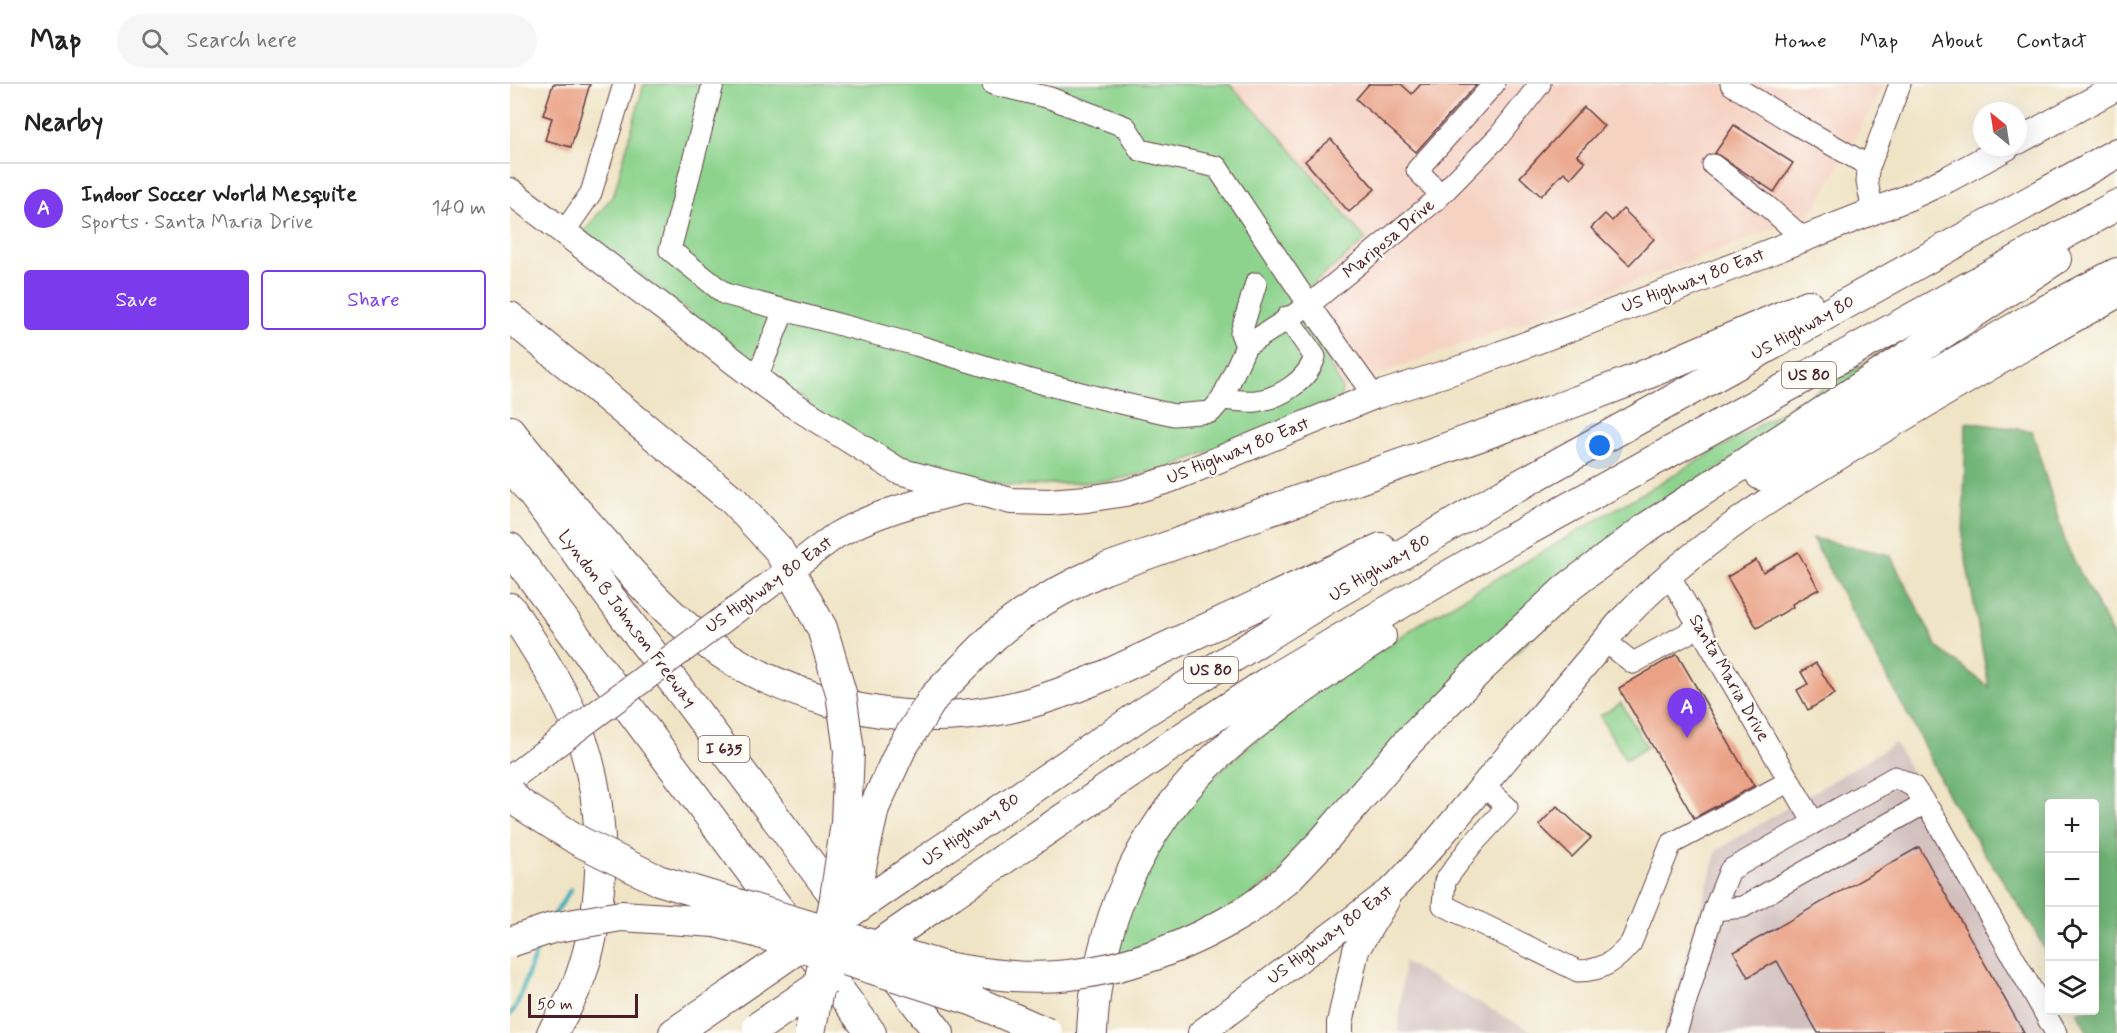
<!DOCTYPE html>
<meta charset="utf-8">
<style>
:root{--surface:#fff;--page:#f6f6f6;--text:#222;--muted:#767676;--line:#e0e0e0;--accent:#7c3aed}
body{margin:0;font-family:Mynerve,sans-serif;background:var(--page);color:var(--text)}
.controls{position:absolute;right:18px;bottom:18px;display:grid;overflow:hidden;border-radius:6px;box-shadow:0 6px 24px #0002}
.controls button{width:54px;height:54px;display:grid;place-items:center;padding:0;border:0;border-bottom:2px solid var(--line);background:var(--surface);color:var(--text);font:30px sans-serif}
.compass{position:absolute;left:1463px;top:18px;width:54px;height:54px;border-radius:50%;background:var(--surface);box-shadow:0 6px 24px #0002;rotate:330deg}
.scale{position:absolute;left:18px;bottom:15px;width:110px;box-sizing:border-box;padding-left:6px;border:3px solid #4a1f2b;border-top:0;font-size:16px;line-height:21px;white-space:nowrap;color:#4a1f2b;-webkit-text-stroke:4px #fdfcf7;paint-order:stroke}
.you{position:absolute;left:1090px;top:362px;width:21px;height:21px;margin:-15px;border:4px solid #fff;border-radius:50%;background:#1a73e8;box-shadow:0 0 0 9px #1a73e833}
.badge{display:grid;place-items:center;width:39px;height:39px;border-radius:50%;background:var(--accent);color:#fff;font-size:20px;font-weight:700}
.pin{position:absolute;translate:-50% -50px;filter:drop-shadow(0 2px 3px #0008)}
.pin::after{content:'';position:absolute;top:32px;width:21px;height:18px;background:inherit;clip-path:polygon(0 0,100% 0,50% 100%)}
.list{margin:0;padding:0;list-style:none}
h2{display:flex;justify-content:space-between;align-items:center;height:78px;margin:0;padding:0 24px;font-size:26px}
h2 small{font-size:20px;font-weight:400;color:var(--muted)}
.list li{display:grid;grid-template-columns:39px 1fr auto;gap:18px;align-items:center;box-sizing:border-box;height:90px;padding:0 24px;border-top:2px solid var(--line)}
.list b{display:block;font-size:22px;white-space:nowrap}
.list p{margin:0;font-size:20px;white-space:nowrap;color:var(--muted)}
.list em{font-size:20px;font-style:normal;color:var(--muted)}
.actions{display:flex;gap:12px;padding:18px 24px}
.actions a{flex:1;padding:14px 0;border:2px solid var(--accent);border-radius:6px;text-align:center;font-size:21px;color:var(--accent)}
.actions .main{background:var(--accent);color:#fff}
.icon{flex:none;width:33px;height:33px;fill:none;stroke:currentColor;stroke-width:2;stroke-linecap:round;stroke-linejoin:round}
.map{position:relative;flex:none;width:1607px;height:949px;overflow:hidden}
header{display:flex;align-items:center;gap:36px;box-sizing:border-box;height:84px;padding:0 30px;background:var(--surface);border-bottom:2px solid var(--line)}
header strong{font-size:28px}
nav{display:flex;gap:33px;margin-inline-start:auto;font-size:21px}
.search{width:420px;height:54px;background:var(--page);display:flex;align-items:center;gap:15px;box-sizing:border-box;padding:0 21px;border-radius:33px;color:var(--muted);font-size:22px}
main{display:flex}
aside{flex:1;background:var(--surface)}
.map>svg:first-child{display:block}
.built{fill:#f5d2c2}
.industrial{fill:#d1bfbd}
.green{fill:#8dd38d;stroke:#6c795c;stroke-width:1.5}
.forest{fill:#72b578;stroke:#5e6a52;stroke-width:1.5}
.lines{fill:none;stroke-linecap:round;stroke-linejoin:round}
.stream{stroke:#3cadb8;stroke-width:4.5}
.building{fill:#eaa185}
.minor-casing{stroke:#633d42;stroke-width:23}
.major-casing{stroke:#633d42;stroke-width:28}
.highway-casing{stroke:#633d42;stroke-width:32}
.minor{stroke:#fff;stroke-width:21}
.major{stroke:#fff;stroke-width:26}
.highway{stroke:#fff;stroke-width:30}
.major-bridge-casing{stroke:#633d42;stroke-width:28;stroke-linecap:butt}
.highway-bridge-casing{stroke:#633d42;stroke-width:32;stroke-linecap:butt}
.major-bridge{stroke:#fff;stroke-width:26}
.highway-bridge{stroke:#fff;stroke-width:30}
.labels{text-anchor:middle;dominant-baseline:central;stroke-width:4.5;stroke-linejoin:round;paint-order:stroke}
.shield{fill:#fdfcf7;stroke:#806168;stroke-width:1.5}
.shield-label{font-size:16px;font-weight:bold;fill:#4a1f2b}
.street-label{font-size:18px;fill:#4a1f2b;stroke:#fdfcf7}
</style>
<header>
<strong>Map</strong>
<div class="search"><svg class="icon" aria-label="search" viewBox="0 0 24 24"><circle cx="10" cy="10" r="6"/><path d="M15 15l6 6"/></svg>Search here</div>
<nav><a>Home</a><a>Map</a><a>About</a><a>Contact</a></nav>
</header>
<main>
<aside>
<h2>Nearby<small></small></h2>
<ul class="list">
<li><span class="badge">A</span><div><b>Indoor Soccer World Mesquite</b><p>Sports · Santa Maria Drive</p></div><em>140 m</em></li>
</ul>
<div class="actions"><a class="main">Save</a><a>Share</a></div>
</aside>
<div class="map">
<svg width="1607" height="949" viewBox="0 0 1607 949">
<rect width="100%" height="100%" fill="#fdfcf7"/>
<filter id="ink" filterUnits="userSpaceOnUse"><feTurbulence type="fractalNoise" baseFrequency=".0167" numOctaves="2"/><feDisplacementMap in="SourceGraphic" scale="12" xChannelSelector="R" yChannelSelector="G"/><feConvolveMatrix kernelMatrix="1 2 1 2 8 2 1 2 1" color-interpolation-filters="sRGB"/></filter>
<filter id="wash" filterUnits="userSpaceOnUse"><feTurbulence type="fractalNoise" baseFrequency=".008" numOctaves="4" result="noise"/><feDisplacementMap in="SourceGraphic" scale="24" xChannelSelector="R" yChannelSelector="G"/><feGaussianBlur stdDeviation="1.35" result="paint"/><feColorMatrix in="noise" values="0 0 0 0 0 0 0 0 0 0 0 0 0 0 0 0 0 1.4 0 .05"/><feComposite in="paint" operator="in"/></filter>
<g filter="url(#wash)">
<rect width="100%" height="100%" fill="#f0e4c6"/>
<path class="built" d="M719,0H1373L1369,11L1303,129L1187,175L832,304L784,215L856,156L770,52Z"/>
<path class="industrial" d="M1385,659L1552,949H1155L1207,766Z
M894,878L1025,949H888Z"/>
<path class="green" d="M134,0H719L770,52L856,156L785,215L832,304L831,314L658,384L600,397L508,402L448,395L399,378L321,337L74,148L104,110Z
M1444,227L1182,403L779,782L718,829L601,874L613,827L677,717L774,631L911,539Z
M1111,619L1137,663L1116,676L1090,632Z"/>
<path class="forest" d="M1456,338L1522,347L1556,461L1607,560V949H1578L1567,927L1584,926V720H1540L1539,874L1524,845L1439,713L1407,648L1302,454L1380,471L1428,564L1479,603L1453,459Z"/>
<g class="lines">
<path class="stream" d="M43,833L61,805
M0,931L7,921L29,859"/>
</g>
<g id="blocks">
<path class="building" d="M43,0H80L61,63L35,56L42,34L33,31Z
M859,0H891L902,10L911,0H967L906,68L846,15Z
M1074,23L1094,42L1067,71L1075,78L1061,94L1054,88L1031,112L1010,93Z
M1224,41L1283,79L1264,108L1205,69Z
M821,55L865,105L839,128L795,77Z
M1113,125L1144,155L1119,181L1081,144L1095,130L1102,137Z
M1288,468L1309,505L1282,520L1283,523L1247,544L1217,493L1246,476L1253,488Z
M1167,570L1244,702L1184,734L1109,604Z
M1306,579L1325,610L1298,626L1287,606L1298,600L1291,588Z
M1047,722L1081,754L1062,773L1029,741Z
M1409,763L1514,949H1308L1267,877L1238,893L1224,868Z"/>
</g>
</g>
<g filter="url(#ink)">
<use href="#blocks" fill-opacity="0" stroke="#633d42" stroke-width="1.5"/>
<g class="lines">
<defs>
<path id="minor" d="M203,0L160,166L215,210L406,261L520,296L606,318L664,331L701,328L712,315L736,262L799,221L707,83L630,66L616,43L540,14L483,0
M1221,0L1280,37L1359,82
M1203,81L1258,123L1293,154
M931,111L907,86L984,0
M1363,127L1357,98L1358,86L1390,0
M54,148L81,109L114,0
M736,262L731,249L746,199
M247,294L274,226
M864,312L799,221L926,116L989,52L1030,0
M712,315C723,316 735,318 746,317C770,314 797,297 805,273L777,233
M1159,491L1304,739
M1095,557L1123,579L1189,543
M973,701L997,723L960,763L935,797L933,821L1068,887C1092,887 1106,877 1121,859L1161,760L1280,697
M1204,826L1233,823L1415,719
M1166,949L1204,826L1220,786L1385,693L1403,702L1425,734L1546,949"/>
<path id="major" d="M1508,57L1607,3
M0,107L271,313L389,387L501,417L539,418L577,415L615,409L661,395L864,312L959,282L1181,199L1397,114L1438,95L1497,63
M325,452C366,428 410,418 456,406
M0,695L18,681
M691,949L884,804L926,758L1113,535C1185,459 1277,403 1366,350C1446,302 1526,256 1607,211
M830,949V939L846,866L876,817"/>
<path id="highway" d="M0,233L224,417
M0,347C30,385 62,422 94,458C121,489 148,520 180,546C261,613 379,645 483,627C522,621 559,607 596,591L871,464
M0,380L338,830
M1251,391L1527,231L1607,189
M0,464L361,949
M0,524C19,553 38,582 54,613C96,696 101,800 72,888C65,909 54,929 42,949
M484,552C518,523 554,503 595,485L1046,325L1123,296L1298,221
M415,777L636,627L820,513L995,409L1607,69
M778,794L813,757L899,657L971,584L1056,505L1139,442L1546,175
M441,811L669,656L761,596L859,538L991,461L1607,121
M378,882L429,949
M164,949L223,909
M582,949C586,845 629,744 706,673C756,627 815,590 871,552"/>
</defs>
<use href="#minor" class="minor-casing"/>
<use href="#major" class="major-casing"/>
<use href="#highway" class="highway-casing"/>
<use href="#minor" class="minor"/>
<use href="#major" class="major"/>
<use href="#highway" class="highway"/>
<defs>
<path id="major-bridge" d="M18,681L325,452"/>
<path id="highway-bridge" d="M224,417L268,465L312,544L331,609L339,667L336,739L325,814L300,949
M0,709L9,719L69,757L148,796L435,883C475,890 518,896 559,891C622,884 680,861 734,828C750,819 763,806 778,794
M345,810L364,724L391,665L424,613L484,552
M0,858L42,844L111,832L205,838L246,848L464,917L537,949
M354,871L441,811
M223,909L415,777
M248,943L317,896"/>
</defs>
<use href="#major-bridge" class="major-bridge-casing"/>
<use href="#highway-bridge" class="highway-bridge-casing"/>
<use href="#major-bridge" class="major-bridge"/>
<use href="#highway-bridge" class="highway-bridge"/>
</g>
</g>
<g class="labels">
<g class="shield">
<rect x="1272" y="278" width="54" height="26" rx="4.5"/>
<rect x="674" y="573" width="54" height="26" rx="4.5"/>
<rect x="188.5" y="652" width="51" height="26" rx="4.5"/>
</g>
<g class="shield-label">
<text x="1299" y="291">US 80</text>
<text x="701" y="586">US 80</text>
<text x="214" y="665">I 635</text>
</g>
<g class="street-label">
<text transform="translate(879 155) rotate(-40)">Mariposa Drive</text>
<text transform="translate(1183 197) rotate(-21)">US Highway 80 East</text>
<text transform="translate(1293 244) rotate(-29)">US Highway 80</text>
<text transform="translate(728 367) rotate(-22)">US Highway 80 East</text>
<text transform="translate(870 484) rotate(-31)">US Highway 80</text>
<text transform="translate(259 501) rotate(-36)">US Highway 80 East</text>
<text transform="translate(117 535) rotate(53)">Lyndon B Johnson Freeway</text>
<text transform="translate(1219 594) rotate(60)">Santa Maria Drive</text>
<text transform="translate(461 746) rotate(-35)">US Highway 80</text>
<text transform="translate(820 851) rotate(-37)">US Highway 80 East</text>
</g>
</g>
</svg>
<div class="controls">
<button>+</button>
<button>−</button>
<button><svg class="icon" aria-label="locate" viewBox="0 0 24 24"><circle cx="12" cy="12" r="6"/><path d="M12 2v4M12 18v4M2 12h4M18 12h4"/></svg></button>
<button><svg class="icon" aria-label="layers" viewBox="0 0 24 24"><path d="M12 4l9 5-9 5-9-5zM3 14l9 5 9-5"/></svg></button>
</div>
<svg class="compass" viewBox="-18 -18 36 36"><path d="M0-13l5 13h-10z" fill="#e53935"/><path d="M0 13l5-13h-10z" fill="#767676"/></svg>
<div class="scale">50 m</div>
<div class="you"></div>
<div class="pin badge" style="left:1177px;top:654px">A</div>
</div>
</main>
